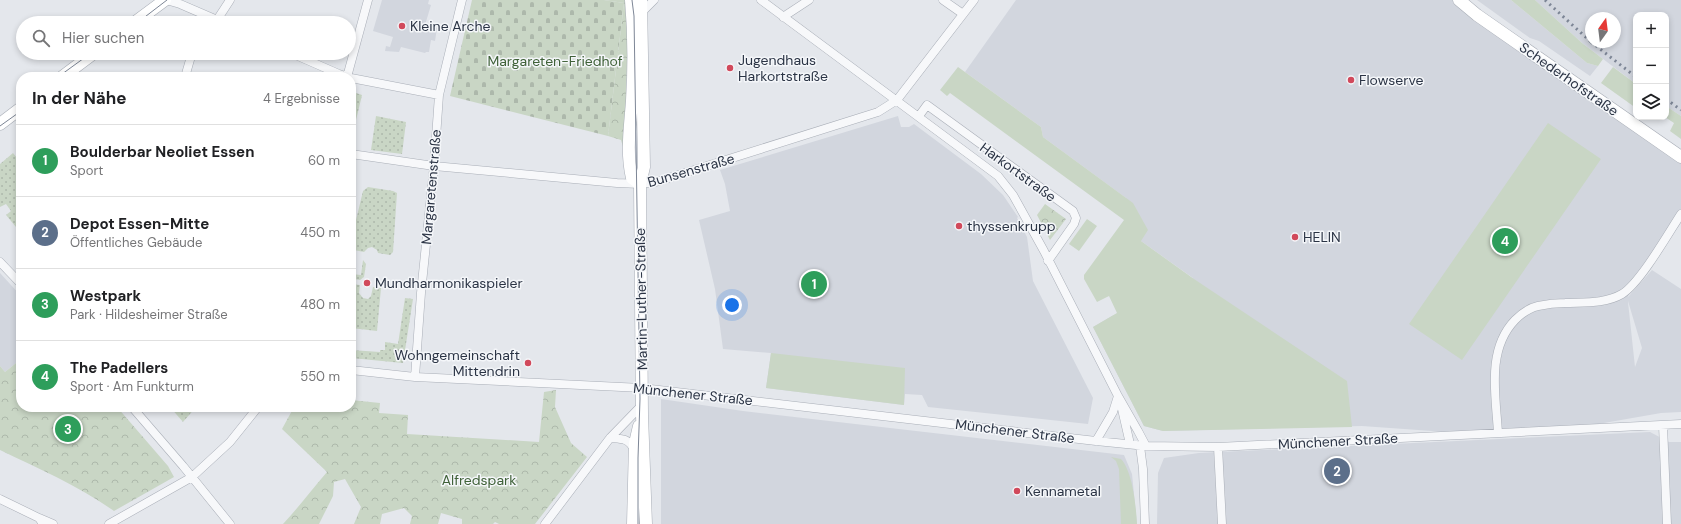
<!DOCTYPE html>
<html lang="de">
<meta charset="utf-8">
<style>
:root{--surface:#fff;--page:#f2f2f2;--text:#202124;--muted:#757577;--line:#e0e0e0;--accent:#111827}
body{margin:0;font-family:"DM Sans",sans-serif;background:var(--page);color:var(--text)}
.controls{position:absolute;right:12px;top:12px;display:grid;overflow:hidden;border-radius:8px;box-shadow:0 2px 6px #0003}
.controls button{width:36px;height:36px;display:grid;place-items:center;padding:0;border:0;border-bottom:1px solid var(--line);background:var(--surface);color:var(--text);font:20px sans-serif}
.compass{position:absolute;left:1585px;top:12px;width:36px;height:36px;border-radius:50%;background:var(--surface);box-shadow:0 2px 6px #0003;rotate:14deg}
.you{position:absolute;left:732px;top:305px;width:14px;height:14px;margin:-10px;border:3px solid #fff;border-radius:50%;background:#1a73e8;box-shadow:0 0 0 6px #1a73e833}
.badge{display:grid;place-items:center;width:26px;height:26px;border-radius:50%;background:var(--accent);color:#fff;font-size:13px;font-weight:700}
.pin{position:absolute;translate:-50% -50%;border:2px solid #fff;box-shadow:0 1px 4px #0006}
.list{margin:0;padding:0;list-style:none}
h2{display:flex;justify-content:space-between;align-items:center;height:52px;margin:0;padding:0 16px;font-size:17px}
h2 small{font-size:13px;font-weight:400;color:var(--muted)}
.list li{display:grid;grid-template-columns:26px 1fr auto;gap:12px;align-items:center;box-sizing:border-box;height:72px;padding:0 16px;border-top:1px solid var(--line)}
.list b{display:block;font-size:15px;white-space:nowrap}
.list p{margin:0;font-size:13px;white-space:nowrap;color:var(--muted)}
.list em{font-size:13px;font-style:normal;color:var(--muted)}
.icon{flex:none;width:22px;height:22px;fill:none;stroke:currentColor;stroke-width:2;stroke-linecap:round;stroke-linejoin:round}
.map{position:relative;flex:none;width:1681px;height:524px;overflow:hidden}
.search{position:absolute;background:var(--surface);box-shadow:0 2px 6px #0003;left:16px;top:16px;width:340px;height:44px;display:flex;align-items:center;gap:10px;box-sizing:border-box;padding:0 14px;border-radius:22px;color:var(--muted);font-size:15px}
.panel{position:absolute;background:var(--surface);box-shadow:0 2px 6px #0003;left:16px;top:72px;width:340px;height:340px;border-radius:16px}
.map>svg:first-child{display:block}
.built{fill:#d2d6de;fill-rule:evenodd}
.grass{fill:#c9d6c5}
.cemetery{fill:url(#cemetery-stones)}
.park{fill:url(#park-crowns)}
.garden{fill:url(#garden-dots)}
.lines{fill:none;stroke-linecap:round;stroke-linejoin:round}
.street-casing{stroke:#a9aeb7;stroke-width:9}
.secondary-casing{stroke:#a9aeb7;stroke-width:13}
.street{stroke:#f7f8fa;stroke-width:8}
.secondary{stroke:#fff;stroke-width:12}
.tram{stroke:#7d8696;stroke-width:1}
.rail{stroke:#7d8696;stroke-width:3;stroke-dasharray:2 4;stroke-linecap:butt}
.poi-dot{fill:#d1495b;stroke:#f4f6f9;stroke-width:1.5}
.labels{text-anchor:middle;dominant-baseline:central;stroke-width:3;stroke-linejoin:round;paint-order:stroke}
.poi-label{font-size:14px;fill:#2b3445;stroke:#f4f6f9;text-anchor:start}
.park-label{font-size:14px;fill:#3f6138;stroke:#f4f6f9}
.street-label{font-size:14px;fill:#2b3445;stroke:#f4f6f9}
</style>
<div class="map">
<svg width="1681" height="524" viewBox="0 0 1681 524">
<defs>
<pattern id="cemetery-stones" width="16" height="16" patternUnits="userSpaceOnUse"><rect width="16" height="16" fill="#c9d6c5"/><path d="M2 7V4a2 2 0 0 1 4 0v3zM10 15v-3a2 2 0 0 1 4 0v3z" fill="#adb8ab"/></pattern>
<pattern id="park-crowns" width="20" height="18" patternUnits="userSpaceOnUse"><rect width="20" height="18" fill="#c9d6c5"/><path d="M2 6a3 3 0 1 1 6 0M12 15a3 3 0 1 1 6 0" fill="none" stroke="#adb8ab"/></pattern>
<pattern id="garden-dots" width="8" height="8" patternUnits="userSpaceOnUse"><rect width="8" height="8" fill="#c9d6c5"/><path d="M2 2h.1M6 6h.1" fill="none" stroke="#adb8ab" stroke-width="1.8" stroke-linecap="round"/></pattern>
</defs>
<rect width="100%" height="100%" fill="#e4e7ec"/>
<path class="built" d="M382,0H429L428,4L431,5L425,25L437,28L435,41L431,40L429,52H426L425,53L401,47L399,52L385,51L386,46L390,47L393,37L373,31Z
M1016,0H1452L1681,162V210L1632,283L1628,297L1652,270L1681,289V412L1661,413L1581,427L1460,433L1362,426L1163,431L1144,426L1093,327L1112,316L1193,278L1141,241L1126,198L1043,137L1041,127L965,72ZM1628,301L1642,348L1635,367L1628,302Z
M1477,0H1511L1587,63L1598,66L1590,76L1539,41L1530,38Z
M1535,0H1681V116L1666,106V15H1636V84L1582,43ZM1591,18H1615V42H1591Z
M898,116L901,127H909L914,124L981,174L1003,195L1018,217L1017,218L1027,237L1033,281L1093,398L1088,424L928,407L922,395L905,394L904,405L766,388L771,353L723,349L715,289L699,220L730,211L725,184L720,170Z
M0,273L21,296V359L5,372L0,366Z
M661,399L743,411L1124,455L1132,474L1137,524H661Z
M1650,432L1669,442H1681V524H1157L1158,473L1164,458L1199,453Z"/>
<path class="grass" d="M1511,0H1535L1582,43L1603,59L1598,66L1587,63Z
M958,67L1041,127L1043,137L1133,203L1148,230L1141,241L1194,279L1347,381L1352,427L1163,431L1144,426L1093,327L1117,313L1109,296L1097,302L1084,279V275L1124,220L950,93L947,96L940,90Z
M1613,67L1636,84V108L1601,83Z
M1666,106L1681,116V139L1670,131L1674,123L1665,117H1666Z
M1548,123L1601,159L1462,360L1409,324Z
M1087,219L1097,226L1079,251L1069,244Z
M771,353L905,368L904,405L766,388Z
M1111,457L1121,459C1133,472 1136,507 1137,524H1121L1119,469L1116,461Z"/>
<path class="cemetery" d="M472,0H604L624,3L608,136L450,96Z"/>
<path class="park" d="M604,0H625L628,17L625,147H623L621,140L608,136L624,3Z
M1045,204L1066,219L1050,240L1037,215Z
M21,359V407H117L168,466L174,477L114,511C79,486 39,469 0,450V366L5,372Z
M556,390L555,407L571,443L587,457L535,524H499L495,522L493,524H462V519L441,513L438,524H410L412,516L404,508L382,514L380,524H354L361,507L345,479L334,482L333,496L319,524H283C299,507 312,489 327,472L282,429L294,407H351V400L380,403L379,413L408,415L407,434L539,442L544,392Z"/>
<path class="garden" d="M356,93L362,95L351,141V103L353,95Z
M376,116L406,122L402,154L371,150Z
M13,153L21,163V233L6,215L11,211L6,204L0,207V164Z
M368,187L393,191L397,193L393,252L390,255L378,253L377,250L372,247L368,248L364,252L354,250L351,248V241L363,191Z
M363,260L366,264L364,277L360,280L354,279L351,274L361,275Z
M352,284L360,285L359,293L363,298L368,299L371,296L373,287L381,288L377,331L351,328Z
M405,298L413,299L403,363L351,358V350L380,352V350H385V342L398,344Z
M170,407H196L183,422Z"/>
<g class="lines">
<defs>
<path id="street" d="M166,0L180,4L224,23
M761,0L998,176L1013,195L1044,251L1118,396L1138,431L1146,446
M943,0L963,14
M641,13L654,0
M783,17L809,0
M217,20L230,0
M291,53L339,74L348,77
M185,77L192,53
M347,77L368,0
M351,78L439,95
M919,116L927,105L1073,211L1076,218L1074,224L1048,261
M351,154L434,166L617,183L640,184L656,182L878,112L897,100L974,0
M0,262L21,284
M351,370L415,377L642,388L1096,441L1146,446L1218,447L1681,424
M415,377L421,293L434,166L439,95L462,0
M132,407L183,466L230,524
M1122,409L1130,444
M1663,425L1667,524
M1498,433C1496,396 1486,350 1515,320C1521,314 1529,308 1538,306C1547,304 1556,303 1565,303C1583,302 1605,304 1622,294C1640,283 1668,234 1681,214
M610,438C622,439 628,438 634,449
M1096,441L1113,412L1118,396
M1140,446L1143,469L1145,524
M1218,447L1222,524
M0,499L39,518L43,524
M39,518L53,524
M109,524L192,477L230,442L258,407
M545,524L610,438L642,405"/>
<path id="secondary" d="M631,0C634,33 634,68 632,101C630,128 626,152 632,178L640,184
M641,0L644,167L640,184L642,415L646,524
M1459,0L1477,15L1681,157
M134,23L165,0
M62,77L94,53
M0,124L21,108
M633,524L635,443L639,426"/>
</defs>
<use href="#street" class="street-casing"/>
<use href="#secondary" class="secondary-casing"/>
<use href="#street" class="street"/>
<use href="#secondary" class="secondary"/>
<path class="tram" d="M632,0L634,16L640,399L638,458V524
M137,23L167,0
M58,77L91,53
M0,126L21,111"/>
<path class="rail" d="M1545,0L1591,42
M1591,42L1636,77
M1666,99L1681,110"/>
</g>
<g class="poi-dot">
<circle cx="402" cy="26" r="4"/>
<circle cx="730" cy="68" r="4"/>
<circle cx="1351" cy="80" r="4"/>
<circle cx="959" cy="226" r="4"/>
<circle cx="1295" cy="237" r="4"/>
<circle cx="367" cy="283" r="4"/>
<circle cx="528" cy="363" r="4"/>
<circle cx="1017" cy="491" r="4"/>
</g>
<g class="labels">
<g class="poi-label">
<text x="410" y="26">Kleine Arche</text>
<text x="738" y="60">Jugendhaus<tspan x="738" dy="16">Harkortstraße</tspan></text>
<text x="1359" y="80">Flowserve</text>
<text x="967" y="226">thyssenkrupp</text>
<text x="1303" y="237">HELIN</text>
<text x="375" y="283">Mundharmonikaspieler</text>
<text x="520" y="355" text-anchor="end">Wohngemeinschaft<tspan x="520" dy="16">Mittendrin</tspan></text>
<text x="1025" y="491">Kennametal</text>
</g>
<g class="park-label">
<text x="555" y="61">Margareten-Friedhof</text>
<text x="479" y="480">Alfredspark</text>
</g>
<g class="street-label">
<text transform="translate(1569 79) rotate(35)">Schederhofstraße</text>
<text transform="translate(691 170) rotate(-16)">Bunsenstraße</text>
<text transform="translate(1018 172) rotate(36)">Harkortstraße</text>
<text transform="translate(431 187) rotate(-85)">Margaretenstraße</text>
<text transform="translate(641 299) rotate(-91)">Martin-Luther-Straße</text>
<text transform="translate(693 394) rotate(6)">Münchener Straße</text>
<text transform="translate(1015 431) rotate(7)">Münchener Straße</text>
<text transform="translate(1338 441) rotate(-3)">Münchener Straße</text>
</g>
</g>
</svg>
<div class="controls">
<button>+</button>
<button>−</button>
<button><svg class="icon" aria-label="layers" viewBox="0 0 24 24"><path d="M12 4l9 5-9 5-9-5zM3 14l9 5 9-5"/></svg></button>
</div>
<svg class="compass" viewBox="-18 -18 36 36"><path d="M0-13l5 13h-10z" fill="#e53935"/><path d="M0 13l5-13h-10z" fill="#757577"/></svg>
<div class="you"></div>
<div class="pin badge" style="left:814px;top:284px;background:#2e9e5b">1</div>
<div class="pin badge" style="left:1337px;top:471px;background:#5c6f8a">2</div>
<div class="pin badge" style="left:68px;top:429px;background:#2e9e5b">3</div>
<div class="pin badge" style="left:1505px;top:241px;background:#2e9e5b">4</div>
<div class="search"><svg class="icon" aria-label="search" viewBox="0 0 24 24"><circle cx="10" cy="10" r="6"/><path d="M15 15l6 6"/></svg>Hier suchen</div>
<section class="panel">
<h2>In der Nähe<small>4 Ergebnisse</small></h2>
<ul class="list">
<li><span class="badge" style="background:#2e9e5b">1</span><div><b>Boulderbar Neoliet Essen</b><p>Sport</p></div><em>60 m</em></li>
<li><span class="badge" style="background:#5c6f8a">2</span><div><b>Depot Essen-Mitte</b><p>Öffentliches Gebäude</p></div><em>450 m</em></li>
<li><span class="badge" style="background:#2e9e5b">3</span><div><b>Westpark</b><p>Park · Hildesheimer Straße</p></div><em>480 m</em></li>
<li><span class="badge" style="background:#2e9e5b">4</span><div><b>The Padellers</b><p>Sport · Am Funkturm</p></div><em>550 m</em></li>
</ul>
</section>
</div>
